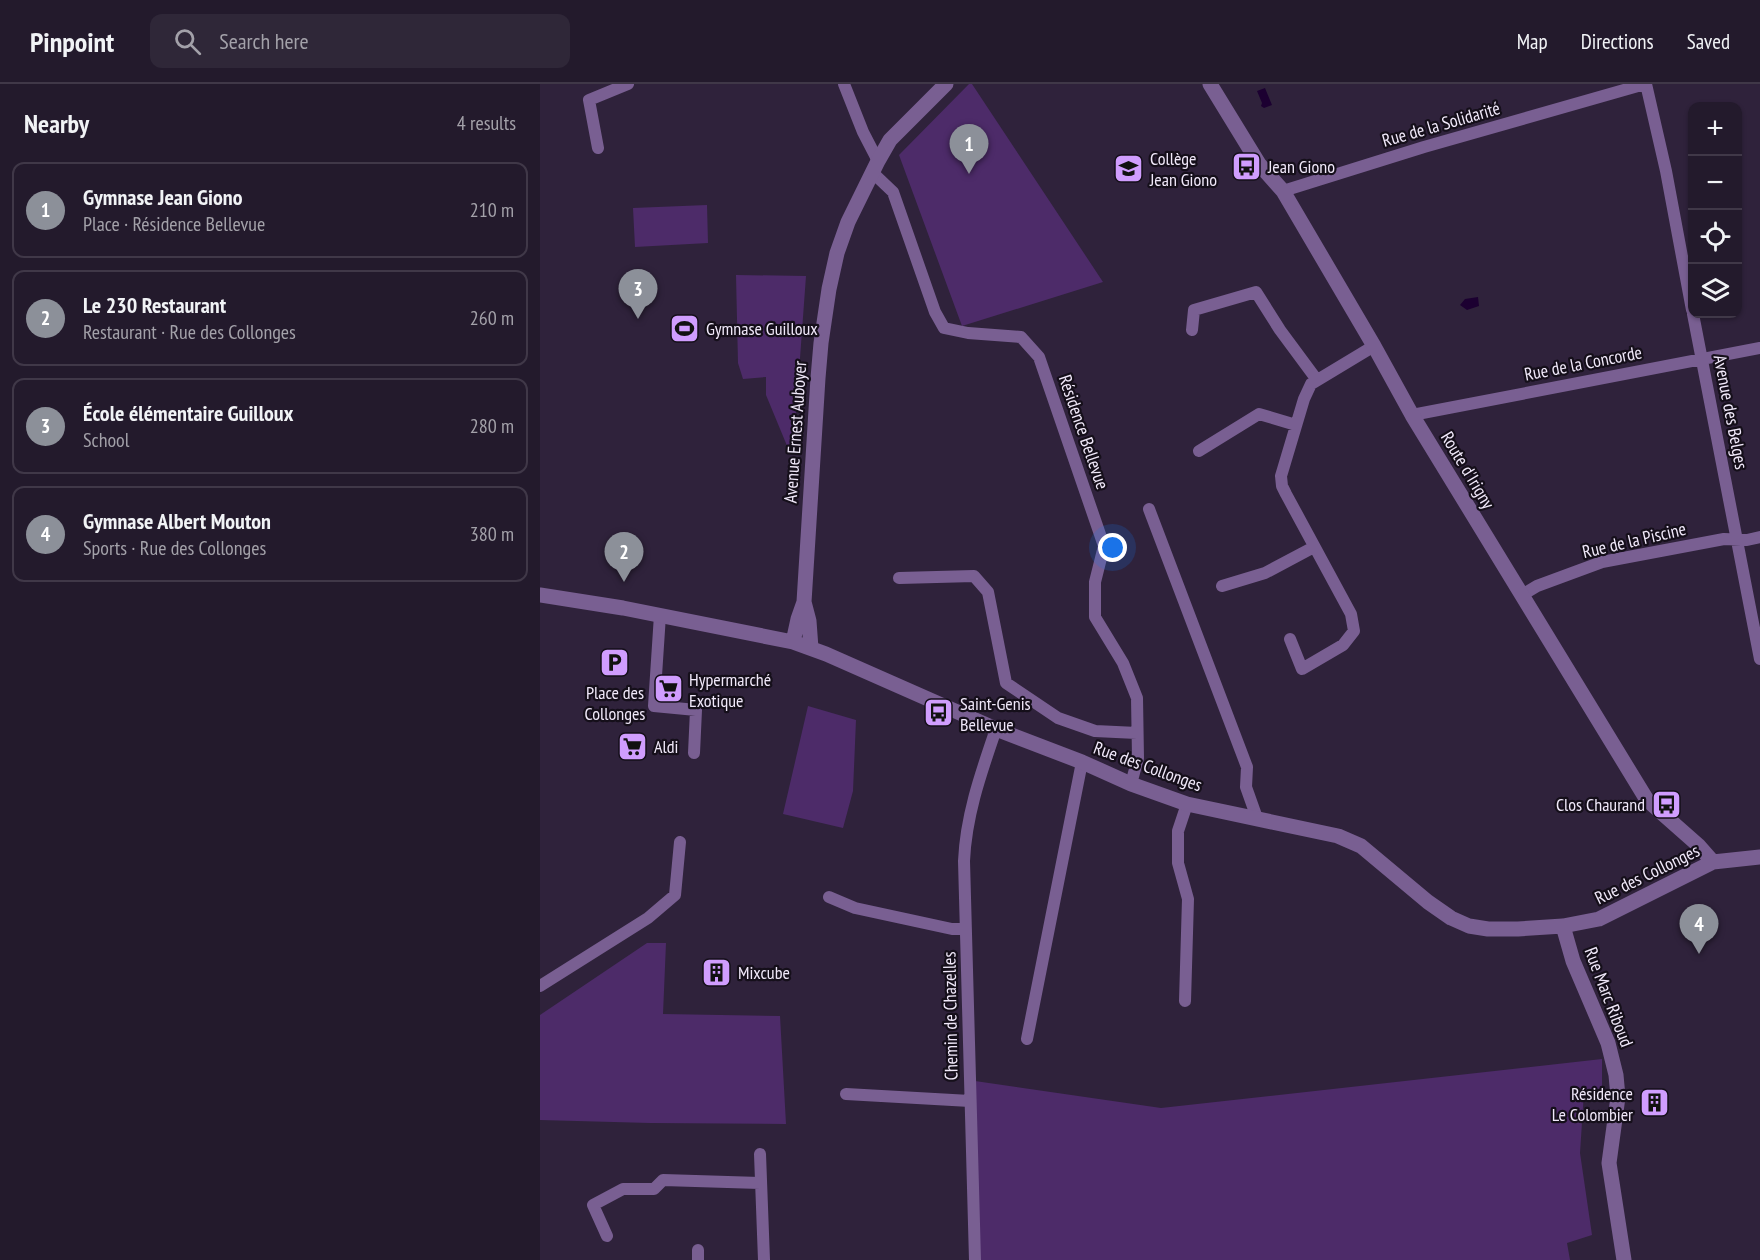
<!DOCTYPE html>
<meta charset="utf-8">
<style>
:root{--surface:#231a2c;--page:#2f2738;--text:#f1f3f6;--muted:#a3a1a9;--line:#403848;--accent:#8c9099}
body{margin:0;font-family:"PT Sans Narrow",sans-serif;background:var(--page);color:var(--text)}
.controls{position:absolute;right:18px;top:18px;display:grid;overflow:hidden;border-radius:12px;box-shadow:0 2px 4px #0004}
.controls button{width:54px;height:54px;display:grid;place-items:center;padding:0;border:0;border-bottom:2px solid var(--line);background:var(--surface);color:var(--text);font:30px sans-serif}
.you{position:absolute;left:573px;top:464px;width:21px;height:21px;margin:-15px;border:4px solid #fff;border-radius:50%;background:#1a73e8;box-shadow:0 0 0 9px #1a73e833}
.badge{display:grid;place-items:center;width:39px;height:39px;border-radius:50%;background:var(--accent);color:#fff;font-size:20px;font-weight:700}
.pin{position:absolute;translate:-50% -50px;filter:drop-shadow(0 2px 3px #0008)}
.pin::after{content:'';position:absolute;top:32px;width:21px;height:18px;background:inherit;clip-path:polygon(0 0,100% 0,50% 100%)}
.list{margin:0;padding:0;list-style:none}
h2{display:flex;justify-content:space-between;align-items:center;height:78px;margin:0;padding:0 24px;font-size:26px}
h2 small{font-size:20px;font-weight:400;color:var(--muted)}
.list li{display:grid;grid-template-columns:39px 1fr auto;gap:18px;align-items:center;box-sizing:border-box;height:96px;margin:0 12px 12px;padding:0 12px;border:2px solid var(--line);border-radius:12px}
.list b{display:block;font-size:22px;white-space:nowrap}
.list p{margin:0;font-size:20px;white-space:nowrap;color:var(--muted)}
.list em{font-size:20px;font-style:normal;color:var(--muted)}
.icon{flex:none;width:33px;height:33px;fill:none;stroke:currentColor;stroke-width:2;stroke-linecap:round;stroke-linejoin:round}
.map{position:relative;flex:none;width:1220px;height:1176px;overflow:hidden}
header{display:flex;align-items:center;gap:36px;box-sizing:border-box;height:84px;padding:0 30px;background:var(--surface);border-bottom:2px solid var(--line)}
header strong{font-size:28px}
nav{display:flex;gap:33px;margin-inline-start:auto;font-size:21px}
.search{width:420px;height:54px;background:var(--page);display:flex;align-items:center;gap:15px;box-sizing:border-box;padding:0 21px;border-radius:12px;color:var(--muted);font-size:22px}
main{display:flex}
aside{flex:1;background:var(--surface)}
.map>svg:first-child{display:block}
.green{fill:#4d2b69}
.water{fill:#1c0031}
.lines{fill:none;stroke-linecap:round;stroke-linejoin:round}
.minor{stroke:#795f92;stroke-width:12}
.tertiary{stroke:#795f92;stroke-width:15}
.labels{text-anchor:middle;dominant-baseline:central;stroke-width:4.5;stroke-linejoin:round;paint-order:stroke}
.street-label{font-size:18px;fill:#f1e9fa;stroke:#150f1a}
.poi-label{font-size:18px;fill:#f1e9fa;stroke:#150f1a;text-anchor:start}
</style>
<header>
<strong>Pinpoint</strong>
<div class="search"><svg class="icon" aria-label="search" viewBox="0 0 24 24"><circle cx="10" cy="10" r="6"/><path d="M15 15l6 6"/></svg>Search here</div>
<nav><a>Map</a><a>Directions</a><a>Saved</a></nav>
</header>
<main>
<aside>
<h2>Nearby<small>4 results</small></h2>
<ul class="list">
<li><span class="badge">1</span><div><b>Gymnase Jean Giono</b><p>Place · Résidence Bellevue</p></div><em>210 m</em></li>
<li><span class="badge">2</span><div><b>Le 230 Restaurant</b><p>Restaurant · Rue des Collonges</p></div><em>260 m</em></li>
<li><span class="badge">3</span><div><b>École élémentaire Guilloux</b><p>School</p></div><em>280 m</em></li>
<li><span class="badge">4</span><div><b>Gymnase Albert Mouton</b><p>Sports · Rue des Collonges</p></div><em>380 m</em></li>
</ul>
</aside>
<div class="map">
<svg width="1220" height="1176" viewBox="0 0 1220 1176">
<rect width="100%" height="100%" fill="#2f223b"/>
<path class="green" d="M429,0H432L563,198L422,242L359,71Z
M167,121L168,159L95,163L93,124Z
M196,191L266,192L253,370L250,369L226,311V293L203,295L198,279Z
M268,622L316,636L313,707L303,744L243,730Z
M107,859H126L123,930L240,932L246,1040L110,1039L0,1036V931Z
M1062,975V1004L1044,1008L1040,1069L1052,1151L1027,1159L1030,1176H439L435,997L621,1024Z"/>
<path class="water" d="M725,4L732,21L724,24L721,22L722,19L717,7Z
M938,213L939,222L927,226L920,221L925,215Z"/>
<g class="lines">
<path class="minor" d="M304,0L323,48L338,77
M1106,0L1126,87L1152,226
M58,64L49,16L88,0
M332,88L353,108L395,228L404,244L428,249L481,253L499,273L564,462L555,498V533L583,579L597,614L598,674L591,700
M743,107L884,63L1105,0
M1153,230L1220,575
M652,246L654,226L716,208L740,246L777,296
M872,331L1220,264
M659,367L719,330L756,341
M609,425L707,683L706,703L717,734
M359,494L434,492L448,508L466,599L518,634L555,647L597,649
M682,502L725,489L774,463
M982,511L997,502L1062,478L1184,455L1207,456L1220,453
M120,531L114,622L156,626L154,669
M750,555L762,585L803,561L814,547L811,530L746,410L742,402L741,392L764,315L771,300L834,262
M289,813L315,824L412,845H426
M0,902L108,834L135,811L140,758
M645,917L648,815L638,779V747L647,720
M487,955L542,678
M306,1010L430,1017
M220,1070L224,1176
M67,1152L53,1121L83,1105H114L123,1096L220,1099
M158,1166V1176
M435,1176L424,777C426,731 441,689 456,645"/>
<path class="tertiary" d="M670,0L719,80L743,107L834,262L872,331L1107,716L1158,761L1173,778
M0,511L83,524L253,558L286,570L456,645L542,678L591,700L647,720L798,752L821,762L888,818L911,834L929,842L948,845H978L1023,842L1059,835L1173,778L1220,773
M253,558L258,535L264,518
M271,564L269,537L264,518L278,294L281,259L289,205L297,169L308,138L338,77L350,56L406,0
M1023,842L1033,877L1068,959L1076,991L1078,1013L1069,1079L1084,1176"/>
</g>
<defs>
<symbol id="bus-square" viewBox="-11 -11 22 22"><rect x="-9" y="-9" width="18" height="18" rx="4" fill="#d09dfe" stroke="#150f1a"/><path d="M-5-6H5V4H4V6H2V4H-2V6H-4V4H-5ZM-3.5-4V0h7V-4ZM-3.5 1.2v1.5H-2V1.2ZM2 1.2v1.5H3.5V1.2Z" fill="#111"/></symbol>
<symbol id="school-square" viewBox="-11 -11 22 22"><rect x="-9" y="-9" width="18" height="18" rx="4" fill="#d09dfe" stroke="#150f1a"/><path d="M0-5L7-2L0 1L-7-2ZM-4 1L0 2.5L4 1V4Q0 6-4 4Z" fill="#111"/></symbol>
<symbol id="stadium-square" viewBox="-11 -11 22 22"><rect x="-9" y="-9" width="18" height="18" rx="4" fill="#d09dfe" stroke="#150f1a"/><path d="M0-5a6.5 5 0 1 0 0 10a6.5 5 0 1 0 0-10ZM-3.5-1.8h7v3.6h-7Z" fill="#111"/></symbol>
<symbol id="parking-square" viewBox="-11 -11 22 22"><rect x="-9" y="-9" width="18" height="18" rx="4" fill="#d09dfe" stroke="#150f1a"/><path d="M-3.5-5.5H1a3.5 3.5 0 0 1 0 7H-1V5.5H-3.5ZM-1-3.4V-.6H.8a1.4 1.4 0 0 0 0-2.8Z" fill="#111"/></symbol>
<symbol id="supermarket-square" viewBox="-11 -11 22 22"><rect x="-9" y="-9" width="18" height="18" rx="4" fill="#d09dfe" stroke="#150f1a"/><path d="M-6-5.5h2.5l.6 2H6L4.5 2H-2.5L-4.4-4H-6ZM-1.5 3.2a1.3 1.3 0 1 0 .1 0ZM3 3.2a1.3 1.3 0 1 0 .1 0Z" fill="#111"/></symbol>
<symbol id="building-square" viewBox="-11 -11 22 22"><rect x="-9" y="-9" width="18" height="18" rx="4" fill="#d09dfe" stroke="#150f1a"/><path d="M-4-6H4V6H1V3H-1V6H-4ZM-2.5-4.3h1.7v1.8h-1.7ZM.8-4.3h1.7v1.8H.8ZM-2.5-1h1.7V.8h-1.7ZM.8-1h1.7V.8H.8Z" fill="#111"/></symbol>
</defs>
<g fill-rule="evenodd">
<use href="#bus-square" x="690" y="66" width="33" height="33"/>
<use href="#school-square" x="572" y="68" width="33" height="33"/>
<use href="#stadium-square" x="128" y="228" width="33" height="33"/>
<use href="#parking-square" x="58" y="562" width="33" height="33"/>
<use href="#supermarket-square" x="112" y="588" width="33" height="33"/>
<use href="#bus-square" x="382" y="612" width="33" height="33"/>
<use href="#supermarket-square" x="76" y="646" width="33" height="33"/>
<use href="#bus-square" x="1110" y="704" width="33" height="33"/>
<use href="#building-square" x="160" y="872" width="33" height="33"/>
<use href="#building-square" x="1098" y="1002" width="33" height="33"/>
</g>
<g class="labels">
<g class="street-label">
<text transform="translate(901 40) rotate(-16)">Rue de la Solidarité</text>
<text transform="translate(1043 279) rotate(-11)">Rue de la Concorde</text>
<text transform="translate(1191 328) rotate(79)">Avenue des Belges</text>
<text transform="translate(255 348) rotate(-86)">Avenue Ernest Auboyer</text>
<text transform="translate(544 348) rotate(71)">Résidence Bellevue</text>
<text transform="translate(928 386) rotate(59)">Route d'Irigny</text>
<text transform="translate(1094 456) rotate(-13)">Rue de la Piscine</text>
<text transform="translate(608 682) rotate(20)">Rue des Collonges</text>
<text transform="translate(1107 790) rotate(-26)">Rue des Collonges</text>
<text transform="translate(1069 913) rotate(69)">Rue Marc Riboud</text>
<text transform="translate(410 932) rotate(-91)">Chemin de Chazelles</text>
</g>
<g class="poi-label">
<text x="610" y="74">Collège<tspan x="610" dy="21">Jean Giono</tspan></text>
<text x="728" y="82">Jean Giono</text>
<text x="166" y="244">Gymnase Guilloux</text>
<text x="149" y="595">Hypermarché<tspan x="149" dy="21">Exotique</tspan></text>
<text x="75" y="608" text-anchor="middle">Place des<tspan x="75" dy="21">Collonges</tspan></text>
<text x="420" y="619">Saint-Genis<tspan x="420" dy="21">Bellevue</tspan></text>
<text x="114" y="662">Aldi</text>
<text x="1105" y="720" text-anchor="end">Clos Chaurand</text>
<text x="198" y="888">Mixcube</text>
<text x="1093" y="1009" text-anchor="end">Résidence<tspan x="1093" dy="21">Le Colombier</tspan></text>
</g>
</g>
</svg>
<div class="controls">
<button>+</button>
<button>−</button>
<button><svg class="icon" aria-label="locate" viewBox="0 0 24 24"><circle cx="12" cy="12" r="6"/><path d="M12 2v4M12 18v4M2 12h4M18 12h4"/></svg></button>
<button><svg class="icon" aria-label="layers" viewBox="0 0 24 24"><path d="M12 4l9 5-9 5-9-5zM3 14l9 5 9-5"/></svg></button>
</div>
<div class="you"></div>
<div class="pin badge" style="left:429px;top:90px">1</div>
<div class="pin badge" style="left:84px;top:498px">2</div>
<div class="pin badge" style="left:98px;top:235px">3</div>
<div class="pin badge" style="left:1159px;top:870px">4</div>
</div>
</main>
